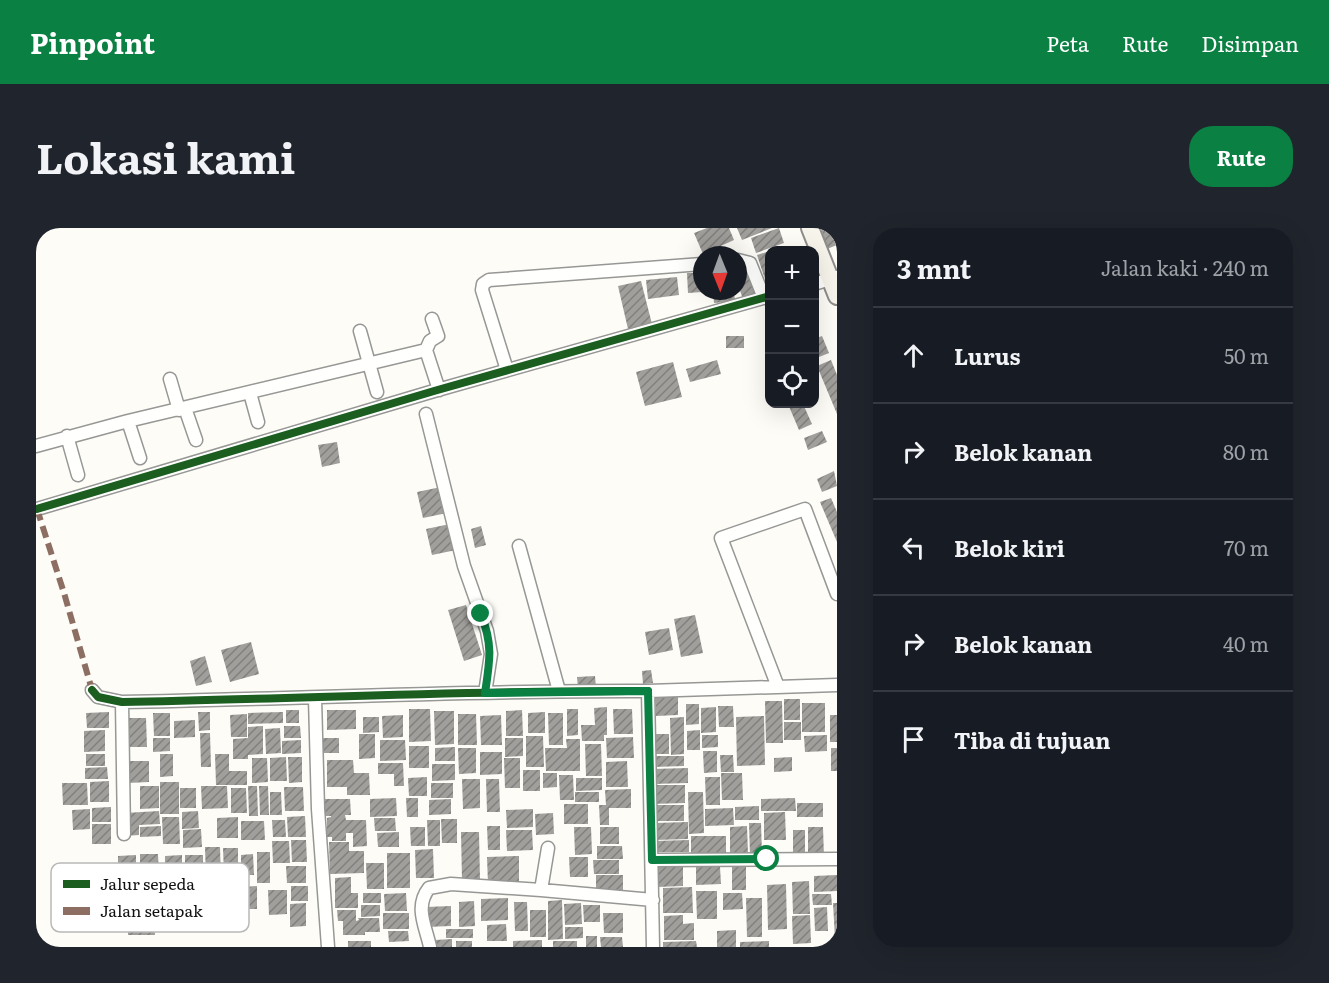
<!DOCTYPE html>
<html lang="id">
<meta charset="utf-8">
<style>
:root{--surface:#171b24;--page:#20242c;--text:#f1f3f6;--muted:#9ea1a6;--line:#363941;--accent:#0b8043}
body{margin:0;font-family:Literata,serif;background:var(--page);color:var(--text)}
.controls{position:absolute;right:18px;top:18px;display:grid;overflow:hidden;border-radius:12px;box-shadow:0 6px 24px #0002}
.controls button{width:54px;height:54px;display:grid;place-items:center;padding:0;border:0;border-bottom:2px solid var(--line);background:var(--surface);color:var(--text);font:30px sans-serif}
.compass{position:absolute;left:657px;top:18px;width:54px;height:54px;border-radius:50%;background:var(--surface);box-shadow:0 6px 24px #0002;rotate:179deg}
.stop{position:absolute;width:18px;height:18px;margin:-14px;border:4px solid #0b8043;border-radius:50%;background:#fff}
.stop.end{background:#0b8043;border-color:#fff;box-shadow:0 2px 6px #0008}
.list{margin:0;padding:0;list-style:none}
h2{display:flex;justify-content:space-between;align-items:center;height:78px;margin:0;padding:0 24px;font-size:26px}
h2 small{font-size:20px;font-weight:400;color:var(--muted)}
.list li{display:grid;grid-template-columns:39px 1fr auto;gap:18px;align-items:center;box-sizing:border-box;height:96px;padding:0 24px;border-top:2px solid var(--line)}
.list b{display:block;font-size:22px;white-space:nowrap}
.list em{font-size:20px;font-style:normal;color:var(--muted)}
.icon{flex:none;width:33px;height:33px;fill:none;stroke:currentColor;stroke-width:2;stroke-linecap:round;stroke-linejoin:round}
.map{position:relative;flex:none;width:801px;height:719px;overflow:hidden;border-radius:24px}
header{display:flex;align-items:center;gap:36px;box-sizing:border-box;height:84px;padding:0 30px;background:var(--accent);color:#fff}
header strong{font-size:28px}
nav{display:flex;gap:33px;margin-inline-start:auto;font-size:21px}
.intro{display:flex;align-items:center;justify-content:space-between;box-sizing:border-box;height:144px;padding:0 36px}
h1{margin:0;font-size:42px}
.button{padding:15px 27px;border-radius:24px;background:var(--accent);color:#fff;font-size:21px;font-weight:700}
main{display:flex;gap:36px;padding:0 36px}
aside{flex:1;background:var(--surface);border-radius:24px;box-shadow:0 6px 24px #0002}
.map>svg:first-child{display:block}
.building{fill:url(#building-hatch)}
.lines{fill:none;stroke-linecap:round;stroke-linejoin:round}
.street-casing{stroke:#979795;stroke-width:15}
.secondary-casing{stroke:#8e8d8b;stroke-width:20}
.street{stroke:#fffffe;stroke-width:12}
.secondary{stroke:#f6f4eb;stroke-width:16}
.quiet{stroke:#8d6e63;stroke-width:6;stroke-dasharray:12 6;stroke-linecap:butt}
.cycleway-casing{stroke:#fff;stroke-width:11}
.cycleway{stroke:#1b5e20;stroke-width:8}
.route{stroke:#0b8043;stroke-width:8}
.key{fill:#fff;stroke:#b8b8b8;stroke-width:1.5}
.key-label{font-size:16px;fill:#111}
</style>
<header>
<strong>Pinpoint</strong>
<nav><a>Peta</a><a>Rute</a><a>Disimpan</a></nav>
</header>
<div class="intro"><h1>Lokasi kami</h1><a class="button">Rute</a></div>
<main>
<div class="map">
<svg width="801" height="719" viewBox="0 0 801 719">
<defs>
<pattern id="building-hatch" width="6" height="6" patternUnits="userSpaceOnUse" patternTransform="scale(1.5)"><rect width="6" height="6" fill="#a19f9c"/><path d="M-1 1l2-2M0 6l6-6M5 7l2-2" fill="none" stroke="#82807e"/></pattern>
</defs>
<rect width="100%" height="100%" fill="#fdfcf7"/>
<path class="building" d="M671,0H693L698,12L667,26L658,5Z
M701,0H736L706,12Z
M743,0L748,15L720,25L715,10Z
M785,0H801V17L791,21Z
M734,23V62L733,63L721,27Z
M710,34L723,68L708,74L702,57V37Z
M651,45H666V64L652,65Z
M641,49L643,67L612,71L610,52Z
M605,53L616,96L592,101L582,58Z
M677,63H698L699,73L678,75Z
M690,108H708V120H690Z
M786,108L793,125L778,131V111Z
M681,132L685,146L654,154L650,141Z
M795,132L801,147V186L781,138Z
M637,134L646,169L609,178L600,144Z
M752,176H767L776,196L763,202Z
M786,203L791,214L772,222L768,210Z
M301,214L304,235L286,239L282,217Z
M798,243L801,258L786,264L781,251Z
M405,259L411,285L387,290L381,264Z
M795,270L801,284V314L784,274Z
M414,296L420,322L396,327L390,301Z
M445,298L450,317L439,320L435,301Z
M430,377L446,427L428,433L412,382Z
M659,387L667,425L645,429L638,391Z
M633,400L637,422L613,427L609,404Z
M215,414L223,446L194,454L185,422Z
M169,428L176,454L160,458L154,433Z
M615,442L617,455L607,456L606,443Z
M559,448L560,459L542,460L541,449Z
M619,469H642V487L620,488Z
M748,471H764V492H748Z
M729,473H746L747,515H730Z
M766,475H789V504H766Z
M650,476H663V496L650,497Z
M682,478H697L698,499H683Z
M571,479V507H568V513H546L545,497H559L558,480Z
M680,479V504L665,505V480Z
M373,481H394L395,513L373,514Z
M531,481H542V507L531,508Z
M577,481H596L597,506H578Z
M250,482H263V495H250Z
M291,482H320V501L291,502Z
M486,482L487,508H470V483Z
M398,483H418V516L399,517Z
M73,484V500H51L50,485Z
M162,484H174V502L163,503Z
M247,484V495L212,496V485Z
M509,484V505H492V485Z
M117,485H134V508H118Z
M512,485H527V517H513Z
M211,486V509H195L194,487Z
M422,486H440L441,517H422Z
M367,487V509L347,510L346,488Z
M465,487L466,517H445L444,488Z
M794,487H801V514H794Z
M728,488L729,537L701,538L700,489Z
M327,489H343V504L327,505Z
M648,489V526L635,527L634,490Z
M91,490H110L111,519H91Z
M159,492V509L138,510V493Z
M748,494H765V512H748Z
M227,498V526L212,527V531H197V511L212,510V499Z
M248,498H264L265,510H248Z
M244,500L245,525L230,526L229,501Z
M69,502V523L48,524V503Z
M664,502V522H651V503Z
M164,505H174L175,539H165Z
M323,506H339V530L323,531Z
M616,506H633V526H616Z
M666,507H682V519L666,520Z
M791,507V523L769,524L768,508Z
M490,508H507L508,539H490Z
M597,509L598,530H571L570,510Z
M117,510H134V523L117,524Z
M285,510H303V525H285Z
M469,510H487V528L469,529Z
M530,511H544V543H510L509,520H531Z
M265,512V525L246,526V513Z
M344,512H369L370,532L344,533Z
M549,516H565L566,548H550Z
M373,518H393V540H373Z
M419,519V533H399V520Z
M422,520H440V545L423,546Z
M795,520H801V543H795Z
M667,523H681V544L668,545Z
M444,524H466V546L444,547Z
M50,526H69V538H50Z
M124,526H137V548L124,549Z
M179,526H193V543H211V557H180Z
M684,527H697L698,544H685Z
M617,528H648V538L617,539Z
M250,529L251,553H234V530Z
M252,529H266V554L253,555Z
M756,529V543L738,544V530Z
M216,530H231L232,554L216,555Z
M468,530H484V560H469Z
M291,532H317L318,545H333L334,567H311V559H291Z
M92,533H113V554L92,555Z
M591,533L592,559H570V534Z
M342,535H367L368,558H358V546H342Z
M396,536H419V552L396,553Z
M71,539L72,551H49V540Z
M652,540V555L617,556L616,541Z
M487,542H504V563H487Z
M507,545H521V559L507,560Z
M685,545H706L707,572H686Z
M523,547H537L538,572H524Z
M391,549V568H373L372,550Z
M669,549H684V577H670Z
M540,550H566V562L540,563Z
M426,551H444V580L427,581Z
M450,551H463L464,584H451Z
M73,553V574H54V554Z
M124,554H143V586H124Z
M26,555H51L52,577H27Z
M395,555H417V570H395Z
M616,557H649V575L616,576Z
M104,558H123V580L104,581Z
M165,558H191L192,580L166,581Z
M212,558H221L222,588H213Z
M223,558H232L233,587H224Z
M248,559H267L268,583H249Z
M144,560H160V580H144Z
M195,560H210L211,585H195Z
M595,561V580H573V597H564L563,577H570L569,562Z
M234,564H245L246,587H234Z
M539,564H563V574H539Z
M652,564H667L668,605L653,606Z
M360,570L361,588L334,589V571Z
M370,570H382V589H371Z
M759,570L760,583H725V571Z
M287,571H314L315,587H309L310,592H330L331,618L317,619V605H310V613H296V609H291V590L295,589V588H287Z
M415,571V586L393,587V572Z
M761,575H787V589H761Z
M528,576H552V596H528Z
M618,577H648V593H619Z
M723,578V592H699V579Z
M75,579V594H56V580Z
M697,580L698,597L669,598V581Z
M54,581V601L37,602L36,582Z
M497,581V599L471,600L470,582Z
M123,583L124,596L103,597V607L89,608V585Z
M162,583L163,600L146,601V584Z
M749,584L750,612H728V585Z
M517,585L518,606L500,607L499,586Z
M269,588L270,609H252L251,589Z
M126,589H143L144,616H127Z
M202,589V610H181V590Z
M338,590H359L360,603H339Z
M405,591H421V615H406Z
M236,592H249L250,609H237Z
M391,592H404V618H392Z
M205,593H228L229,612H205Z
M652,594V611L619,612V595Z
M713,595H725L726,627L714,628Z
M56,596H75V616H56Z
M125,598V608L104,609V599Z
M451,598H464V622H452Z
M711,598L712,626H694V599Z
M374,599H389V618H375Z
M538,599H555L556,626L539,627Z
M564,599H583V616H564Z
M772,599H787L788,629H772Z
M165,601L166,619L147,620V602Z
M470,602H496L497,622L471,623Z
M757,602H769V630H757Z
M363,604V619H342L341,605Z
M425,604H443L444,652H426Z
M655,608H690V626H655Z
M255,612H270L271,634H256Z
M653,612V624H619V613Z
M236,613H253L254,635H237Z
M293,614H313V623H328V645L294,646Z
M561,618H586L587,631H561Z
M169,619H184L185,651H170Z
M187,620H202V646H188Z
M397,621L398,650H380L379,622Z
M221,624H234V655H221Z
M351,625H374V660H351Z
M104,626H122L123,651H104Z
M217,626L218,647H205V627Z
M100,627V646H82V628Z
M146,627V650L129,651V628Z
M149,627H167V650H149Z
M483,628V656H452L451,629Z
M533,629H552V649H534Z
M557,632H583V646H558Z
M330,635H348V661H331Z
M622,636H647V658L622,659Z
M250,638H270V655H251Z
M660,639H684L685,656L660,657Z
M696,639H710V662H696Z
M560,647H587V666L560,667Z
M801,647V663L778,664V648Z
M315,649V665H322V680H299V650Z
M773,653L774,686H757L756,654Z
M750,656L751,701L732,702L731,657Z
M221,658V681H207V659Z
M255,658H272V673H255Z
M656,659L657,685H627V660Z
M232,662H251V686L233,687Z
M660,663H681V691H661Z
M327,665H345V675H327Z
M370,665L371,683H349L348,666Z
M687,665H706L707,681L687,682Z
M776,666H795L796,677H777Z
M472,670V692L445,693V671Z
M710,670H726V709H711Z
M526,672L527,711L512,712V673Z
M438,673L439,698L423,699V674Z
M478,674H491L492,703H479Z
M270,675V698L254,699V676Z
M545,675L546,696L529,697L528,676Z
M797,675H801V711H799Z
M325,677H344V688L325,689Z
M547,677H564V694H548Z
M415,678V698L390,699V679Z
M791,679L792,703H779L778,680Z
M301,682H320V693L323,692L322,690H343L344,704H329V707H307V693H302Z
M494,682H510V709H494Z
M347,685H373V701H347Z
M567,685H587V705H568Z
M647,687V696L658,695V712H628V688Z
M774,687L775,715L757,716L756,688Z
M92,689H118L119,707H92Z
M470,696L471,713H451V697Z
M529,699H547V710L529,711Z
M410,701H437V710H410Z
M700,702V719H681V703Z
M352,703H372L373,713L353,714Z
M550,708H561V719H550Z
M564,709H586L587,719H565Z
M416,711V719H399V712Z
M506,712V719H477V713Z
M312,713H335V719H312Z
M420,713H436V719H420Z
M517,713H541V719H517Z
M660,713L661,719H627V714Z
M733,713V719H704V714Z"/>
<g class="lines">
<defs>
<path id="street" d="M702,32L714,35L728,70
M778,56L800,49
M396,91L402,108L394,113L390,122L403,162
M324,103L341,164
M471,142L446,62L447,56L453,52L666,36
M134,151L143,182
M214,165L222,194
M149,180L160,212
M390,186L428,338L451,403L455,426L449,465
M92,193L104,230
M31,208L42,247
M0,218L92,193L390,122
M1,281L398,163L734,68
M483,318L523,463
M742,459L685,310L769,281L801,366
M56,462L62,469L86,474C261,471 437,462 612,463
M279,470L282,581L292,719
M86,474L88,606
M512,620L505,662L617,672
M616,632L801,631
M394,719C390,699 378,679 393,660L415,656L505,662
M617,719L612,463L801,457"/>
<path id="secondary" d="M774,0L801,68"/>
</defs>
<use href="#street" class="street-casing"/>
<use href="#secondary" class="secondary-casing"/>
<use href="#street" class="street"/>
<use href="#secondary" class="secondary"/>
<path class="quiet" d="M1,281L28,365L56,462"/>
<defs>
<path id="cycleway" d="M1,281L398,163L734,68
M56,462L62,469L86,474C261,471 437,462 612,463"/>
</defs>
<use href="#cycleway" class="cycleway-casing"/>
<use href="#cycleway" class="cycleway"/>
</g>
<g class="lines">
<path class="route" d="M445,386C457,417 454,432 449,465L612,463L616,632L731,631"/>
</g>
<rect x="15" y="635" width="198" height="69" rx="9" class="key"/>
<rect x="27" y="652" width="27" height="8" fill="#1b5e20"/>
<rect x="27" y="679" width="27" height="8" fill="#8d6e63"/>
<g class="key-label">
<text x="64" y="662">Jalur sepeda</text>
<text x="64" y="689">Jalan setapak</text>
</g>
</svg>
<div class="controls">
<button>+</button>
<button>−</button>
<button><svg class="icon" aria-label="locate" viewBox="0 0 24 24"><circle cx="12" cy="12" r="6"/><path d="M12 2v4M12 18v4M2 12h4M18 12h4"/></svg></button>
</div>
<svg class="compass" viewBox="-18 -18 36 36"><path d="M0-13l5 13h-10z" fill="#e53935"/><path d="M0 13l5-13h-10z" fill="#9ea1a6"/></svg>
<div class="stop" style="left:731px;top:631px"></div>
<div class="stop end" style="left:445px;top:386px"></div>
</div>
<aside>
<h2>3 mnt<small>Jalan kaki · 240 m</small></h2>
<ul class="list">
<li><svg class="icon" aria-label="ahead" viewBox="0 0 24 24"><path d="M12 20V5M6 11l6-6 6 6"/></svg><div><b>Lurus</b></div><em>50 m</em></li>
<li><svg class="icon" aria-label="right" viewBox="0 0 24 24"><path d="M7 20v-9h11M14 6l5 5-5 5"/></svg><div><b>Belok kanan</b></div><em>80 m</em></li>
<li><svg class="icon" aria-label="left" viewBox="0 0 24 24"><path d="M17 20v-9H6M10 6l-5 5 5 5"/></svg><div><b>Belok kiri</b></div><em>70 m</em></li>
<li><svg class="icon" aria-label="right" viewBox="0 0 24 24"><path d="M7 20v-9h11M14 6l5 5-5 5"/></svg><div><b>Belok kanan</b></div><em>40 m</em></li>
<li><svg class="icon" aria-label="arrive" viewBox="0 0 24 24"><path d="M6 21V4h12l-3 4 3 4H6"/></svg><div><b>Tiba di tujuan</b></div></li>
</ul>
</aside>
</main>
